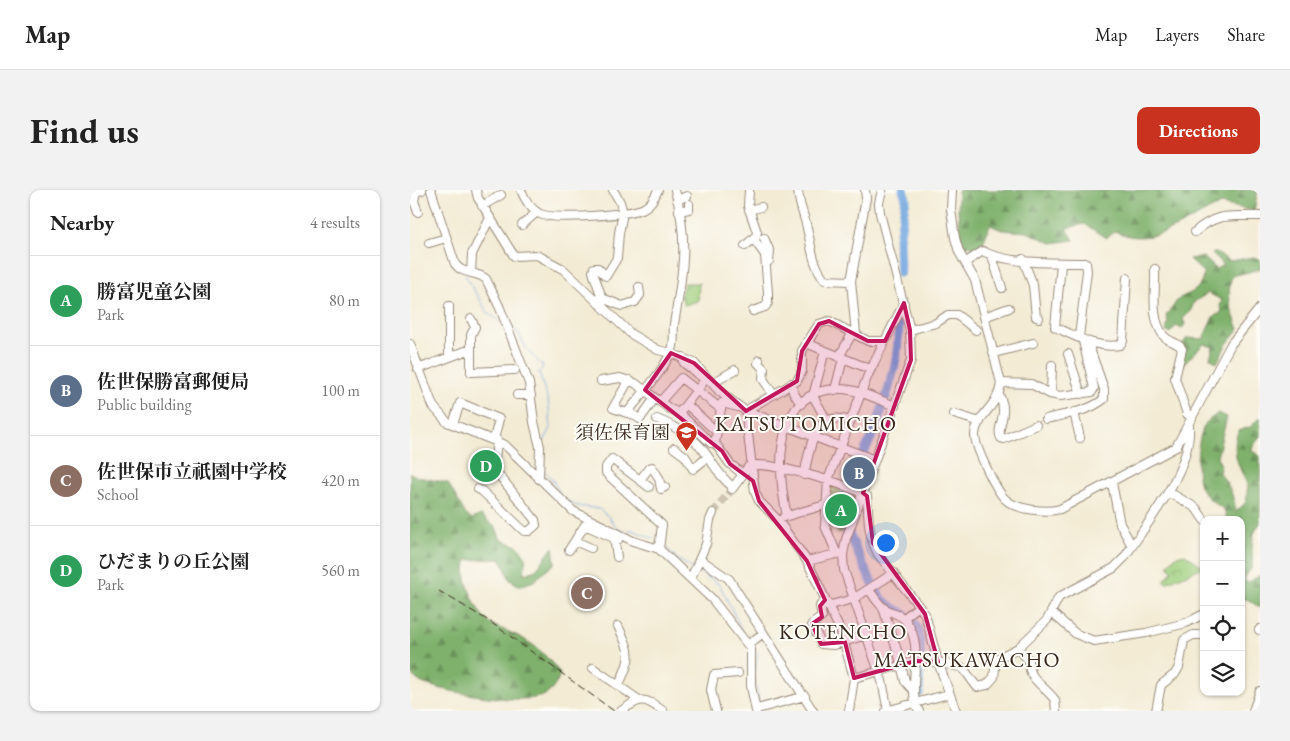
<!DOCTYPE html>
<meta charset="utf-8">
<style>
:root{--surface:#fff;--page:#f2f2f2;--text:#222;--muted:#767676;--line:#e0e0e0;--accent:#c8321e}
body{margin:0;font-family:"EB Garamond","Noto Serif JP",serif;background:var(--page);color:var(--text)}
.controls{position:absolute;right:15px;bottom:15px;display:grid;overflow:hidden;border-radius:10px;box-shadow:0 1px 4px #0004}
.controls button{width:45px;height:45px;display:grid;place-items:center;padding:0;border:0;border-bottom:1px solid var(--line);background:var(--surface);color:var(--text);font:25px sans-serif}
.you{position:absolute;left:475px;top:352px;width:18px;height:18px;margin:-12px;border:4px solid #fff;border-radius:50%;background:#1a73e8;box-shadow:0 0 0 8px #1a73e833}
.badge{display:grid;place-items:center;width:32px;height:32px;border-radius:50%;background:var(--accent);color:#fff;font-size:16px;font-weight:700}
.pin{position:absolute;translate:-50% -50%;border:2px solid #fff;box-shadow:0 1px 5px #0006}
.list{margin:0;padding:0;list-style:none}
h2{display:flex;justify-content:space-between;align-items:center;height:65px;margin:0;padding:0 20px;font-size:21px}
h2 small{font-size:16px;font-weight:400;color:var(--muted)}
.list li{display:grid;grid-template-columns:32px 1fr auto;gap:15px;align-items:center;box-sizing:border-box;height:90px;padding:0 20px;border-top:1px solid var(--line)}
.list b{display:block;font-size:19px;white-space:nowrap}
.list p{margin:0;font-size:16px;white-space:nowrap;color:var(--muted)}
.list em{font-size:16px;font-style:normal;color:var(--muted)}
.icon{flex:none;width:28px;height:28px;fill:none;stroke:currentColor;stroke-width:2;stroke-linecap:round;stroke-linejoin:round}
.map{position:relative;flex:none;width:850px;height:521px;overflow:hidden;border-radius:10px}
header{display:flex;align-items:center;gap:30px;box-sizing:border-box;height:70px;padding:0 25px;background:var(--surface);border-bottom:1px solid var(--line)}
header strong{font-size:24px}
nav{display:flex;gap:28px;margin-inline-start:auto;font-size:18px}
.intro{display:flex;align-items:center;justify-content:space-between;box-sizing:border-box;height:120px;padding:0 30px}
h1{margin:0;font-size:35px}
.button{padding:12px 22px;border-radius:10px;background:var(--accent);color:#fff;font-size:18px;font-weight:700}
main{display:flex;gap:30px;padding:0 30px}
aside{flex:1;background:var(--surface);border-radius:10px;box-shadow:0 1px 4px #0004}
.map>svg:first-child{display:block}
.forest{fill:url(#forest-firs);stroke:#5d6e45}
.park{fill:url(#park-crowns);stroke:#6d7c4e}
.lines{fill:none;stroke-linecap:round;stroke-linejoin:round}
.stream{stroke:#73a7e0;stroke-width:1}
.river{stroke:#73a7e0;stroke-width:9}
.minor-tunnel{stroke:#cec4b0;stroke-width:8;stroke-dasharray:8 4;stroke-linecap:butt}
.minor-casing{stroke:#978a79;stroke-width:10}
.minor{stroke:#fff;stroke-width:8}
.rail{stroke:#3b2a1e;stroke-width:1;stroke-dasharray:8 4;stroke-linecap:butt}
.marked{fill:#c2185b;fill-opacity:0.2;stroke:#c2185b;stroke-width:4;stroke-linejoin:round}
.labels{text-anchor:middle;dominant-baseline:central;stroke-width:4;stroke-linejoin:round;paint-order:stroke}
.poi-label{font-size:19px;fill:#3b2a1e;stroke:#fdfcf7;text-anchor:end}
.quarter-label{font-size:21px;letter-spacing:1px;fill:#3b2a1e;stroke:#fdfcf7}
</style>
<header>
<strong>Map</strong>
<nav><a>Map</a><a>Layers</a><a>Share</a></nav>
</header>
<div class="intro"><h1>Find us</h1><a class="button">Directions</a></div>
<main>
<aside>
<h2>Nearby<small>4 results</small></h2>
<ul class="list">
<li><span class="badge" style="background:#2e9e5b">A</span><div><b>勝富児童公園</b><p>Park</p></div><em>80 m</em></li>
<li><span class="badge" style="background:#5c6f8a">B</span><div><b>佐世保勝富郵便局</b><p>Public building</p></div><em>100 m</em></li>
<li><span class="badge" style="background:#8d6e63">C</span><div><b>佐世保市立祇園中学校</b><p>School</p></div><em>420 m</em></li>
<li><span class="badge" style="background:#2e9e5b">D</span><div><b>ひだまりの丘公園</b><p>Park</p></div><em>560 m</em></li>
</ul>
</aside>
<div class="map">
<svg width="850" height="521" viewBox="0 0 850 521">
<defs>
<pattern id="forest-firs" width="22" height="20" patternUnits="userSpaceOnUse" patternTransform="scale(1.25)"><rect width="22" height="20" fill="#7fb16c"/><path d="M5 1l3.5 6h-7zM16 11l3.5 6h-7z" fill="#699058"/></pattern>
<pattern id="park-crowns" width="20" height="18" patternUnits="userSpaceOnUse" patternTransform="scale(1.25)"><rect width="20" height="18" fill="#9fce7d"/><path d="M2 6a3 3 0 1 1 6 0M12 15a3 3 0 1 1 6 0" fill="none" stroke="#8ab16c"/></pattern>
</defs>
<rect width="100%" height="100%" fill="#fdfcf7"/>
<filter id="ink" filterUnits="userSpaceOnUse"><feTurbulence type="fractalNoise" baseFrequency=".02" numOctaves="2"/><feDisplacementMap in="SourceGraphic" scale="10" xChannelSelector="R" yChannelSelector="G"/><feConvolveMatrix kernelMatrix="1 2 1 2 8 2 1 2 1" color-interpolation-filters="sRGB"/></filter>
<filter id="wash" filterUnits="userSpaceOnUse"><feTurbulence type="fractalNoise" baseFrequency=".0096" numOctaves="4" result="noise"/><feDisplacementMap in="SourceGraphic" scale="20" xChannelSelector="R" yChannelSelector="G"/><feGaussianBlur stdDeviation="1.12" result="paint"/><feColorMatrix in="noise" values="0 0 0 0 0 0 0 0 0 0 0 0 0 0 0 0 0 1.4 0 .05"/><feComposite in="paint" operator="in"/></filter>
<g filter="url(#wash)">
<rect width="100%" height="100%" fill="#f3ebd4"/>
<path class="forest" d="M548,0H848L844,21L811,14C777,29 742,60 705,41L696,48L675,34L656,38L664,50L642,53L617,42L592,40L580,35L571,58L564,60L561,55L555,57L551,46L548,21Z
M804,62L820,71L844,67L850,69V79L822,86C816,107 821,120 829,139L816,155L807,173L800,168L803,157L794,154L771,176L769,159L777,148L793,149L803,127L812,122L810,116L812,110L798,103L784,112L781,120L773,129L775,134L772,139L766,136L760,143L756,142L758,132L756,125C761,121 762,118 766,112C775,101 789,107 794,83L779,69L794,67L806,79L813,75L802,64Z
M808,223L817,227L807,267L811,275L809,283C821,296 823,306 826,322L836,312L838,294C828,277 821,261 828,241L840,237L850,227V246L841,260L850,266V334C839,344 843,364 842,377L834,389L838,393L850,385V418L837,409L831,410V330H817L814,319C805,314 796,307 791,298C784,284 787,245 796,233C799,229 805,226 808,223Z
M0,283L8,287L38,293L56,325L62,329L71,325L86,338L91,350L108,356L116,367L114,384L126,380L143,357L145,373L124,391L110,396L100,390L91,369L57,370C53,379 56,390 59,399C77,447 89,431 123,455C133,462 142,473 150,483C148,491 143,501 135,505C112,516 36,502 12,493C8,491 4,487 0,483Z"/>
<path class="park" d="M274,93H289L288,111L274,115L271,105Z
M420,295L448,304L433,342L428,343L426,337H420Z
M775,364L793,377L756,393L754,391L762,381L758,375L766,366Z"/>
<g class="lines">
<path class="stream" d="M46,65L50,75
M55,85L78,123L91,132
M101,137L108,142L117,160L133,176L129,183L138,210L141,238L133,253
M133,280L142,289L150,303
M158,311L167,316L189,319L199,327L206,338L213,341L222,340L248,350
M253,354L267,369L282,378
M288,381L310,395L334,445
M343,455L348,463L345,482
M345,486L349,514"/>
<path class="river" d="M490,83L489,49L496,8L493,0
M489,136C488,148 488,162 485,174C480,198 471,223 462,246C451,272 432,293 433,324C434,337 464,400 473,410C484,421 504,424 508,442C513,461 509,484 509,503"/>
</g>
</g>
<g filter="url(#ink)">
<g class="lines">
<path class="minor-tunnel" d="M303,323L322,299"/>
<defs>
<path id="minor" d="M21,0L45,74C53,85 67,81 76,89L90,118L119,193L124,232L130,257L129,289
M66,0L68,8L104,66L127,65L153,79L221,144L248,160L261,163L284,173L310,202L334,220L465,270
M111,0C115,10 120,19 130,24C143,30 220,25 234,18C241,14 245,7 248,0
M339,0L338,16L347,42L345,51L355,65L358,103V113L355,117L343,121
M388,0C389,16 394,24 397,38C402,58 402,74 415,90L441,91
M472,0L469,13L470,23L500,140L501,170L436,349L433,365L434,380L472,491L478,521
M542,0L541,20L545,48L549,62L565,90L591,193C589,216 567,224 565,244C564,256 586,300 595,309C606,320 637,323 650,319L766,257L821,154L850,118
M267,10L277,6
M72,16L91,5
M339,20L351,17
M269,21L279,19V14
M8,22L4,11L6,2L12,0
M112,35L127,22
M785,42C808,21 823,27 850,26
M354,48L360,62L359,71
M19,53L36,48
M335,56L346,46
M582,66L592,98
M613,69L623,95L626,127L629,128
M556,72L573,61C596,74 647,73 676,73L677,81L669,147
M651,74L645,137C665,146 687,159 710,155L713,151L717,88
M745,79C746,102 740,126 753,145C759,153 768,151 772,159L765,188L777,224L782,228
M61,83L62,64L80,28
M192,108L212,116L225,112L230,105L229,97
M189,114L192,108L183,82L184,78H188L196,86L207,68L209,43L213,23L210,12L203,0
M39,116V166
M574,127L599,118
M61,129L65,137L61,145V182L105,180
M500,140L526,133L538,125H547L566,140
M446,144L441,91L456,8L455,0
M396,153L460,179
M0,154L23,216L37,232L95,255L163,321L223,351L249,359L302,409L341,459V496L346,521
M415,161L403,206L417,231
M584,163L623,153
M658,164L671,204
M429,167L443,142
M349,170L348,173L354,179L353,189L363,204
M8,179L61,159
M219,190L203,218L217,223C232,204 252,183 262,160C265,152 263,142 264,134C273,82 279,52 265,0
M191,191L210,188L225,193L260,219L269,223L301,253H305L320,274L333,284
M303,193L325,180
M382,193L383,202L391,214
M591,193L621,194L640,204L650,206L682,202L684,198L673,151
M425,200L433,168
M641,204L642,175
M107,205H121
M589,205C600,225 585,237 591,248L594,249L626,235
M250,212L271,188L311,219
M276,214L307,242
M218,222L230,229L245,208
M664,222L670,248
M269,223L295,190L274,173L273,167
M544,224L570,232
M247,229C264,236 283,246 294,261C303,273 311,289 323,297
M636,229C656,224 678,222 694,209V199L679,156
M43,234L50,213L89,229L84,249
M305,253L312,213L328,217
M264,258L275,266L283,279L298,267
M394,285C400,260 403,218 440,231
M230,290L239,278L242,277L249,288L251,299L255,297
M702,293L710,334L722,356
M239,297L202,269L196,277V283L252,335L249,359
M68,299L72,301L114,341H119L126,335L125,330L84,279L87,250
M322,299L339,276C356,270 441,295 457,306C459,329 457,342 468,364L515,424L528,472L546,521
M759,302L786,318L794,330
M377,326C367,281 362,198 430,199C448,199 469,210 485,216
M374,327L415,315
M204,348L207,367
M165,351L181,358
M159,360L175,335L208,350
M433,365L427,364L415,336L418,290L458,185L494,113
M290,369L319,389L403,521
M397,371L427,364
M281,388L296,354L300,330L303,323
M459,399C463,405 467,413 473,417C479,423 490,423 496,431C514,456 500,485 505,513L539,504
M415,410L410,416L412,427L402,434L411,454L424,455L456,445
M417,416L443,409L484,383
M473,418L489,466L495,491L502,499
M641,422L666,444L684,451L736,443L776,433L794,424
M494,428L509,416
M208,436C222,465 222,465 209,495
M849,440L850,439
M338,455L353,443
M608,458L619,471C618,490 635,496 645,510L646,521
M183,478L229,510
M444,488L506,471L528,472L553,478L567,497L577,495L584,487L586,469L608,458L637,430L649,407L704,378L714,368C737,333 782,280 779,236
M347,519L395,506
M211,521C231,507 234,507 253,521
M306,521L301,500L304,485L328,483
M439,521L444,488L431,442L397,371L367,329L349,311L345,302L337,236L338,222L340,218L387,191L392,181V161L409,134L419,131L458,151H475
M476,521L505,513L509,521
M746,521L751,495L765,484L769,477L774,450L783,445H794
M843,521L850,501"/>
</defs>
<use href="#minor" class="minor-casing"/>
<use href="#minor" class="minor"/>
<path class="rail" d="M29,401L79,431L204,521"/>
</g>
</g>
<path class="marked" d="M494,113L500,140L501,170L453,303L457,306L463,353L515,424L528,472L506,471L444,488L435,452L411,454L402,434L412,427L410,416L415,410L397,371L349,311L343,291L320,274L312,261L235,200L261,163L284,173L336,221L387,191L392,161L409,134L419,131L458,151H475Z"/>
<defs>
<symbol id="school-pin" viewBox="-11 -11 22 30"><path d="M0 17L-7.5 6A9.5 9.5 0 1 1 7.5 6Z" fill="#c8321e" stroke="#fdfcf7"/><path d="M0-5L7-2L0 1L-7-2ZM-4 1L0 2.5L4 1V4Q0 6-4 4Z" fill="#fff"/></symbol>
</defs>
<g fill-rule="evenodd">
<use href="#school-pin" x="264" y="230" width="25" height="34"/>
</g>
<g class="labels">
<g class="poi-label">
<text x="260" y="242">須佐保育園</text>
</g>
<g class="quarter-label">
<text x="396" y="233">KATSUTOMICHO</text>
<text x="433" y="441">KOTENCHO</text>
<text x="557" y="469">MATSUKAWACHO</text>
</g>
</g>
</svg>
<div class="controls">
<button>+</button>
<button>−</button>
<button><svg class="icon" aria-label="locate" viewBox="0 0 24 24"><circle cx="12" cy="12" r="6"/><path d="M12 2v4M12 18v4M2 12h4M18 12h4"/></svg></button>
<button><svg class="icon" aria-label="layers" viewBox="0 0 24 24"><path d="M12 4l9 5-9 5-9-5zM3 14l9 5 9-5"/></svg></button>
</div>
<div class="you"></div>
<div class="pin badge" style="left:431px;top:320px;background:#2e9e5b">A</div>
<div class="pin badge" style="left:449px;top:283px;background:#5c6f8a">B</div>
<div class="pin badge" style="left:177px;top:403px;background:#8d6e63">C</div>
<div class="pin badge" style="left:76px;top:276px;background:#2e9e5b">D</div>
</div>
</main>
